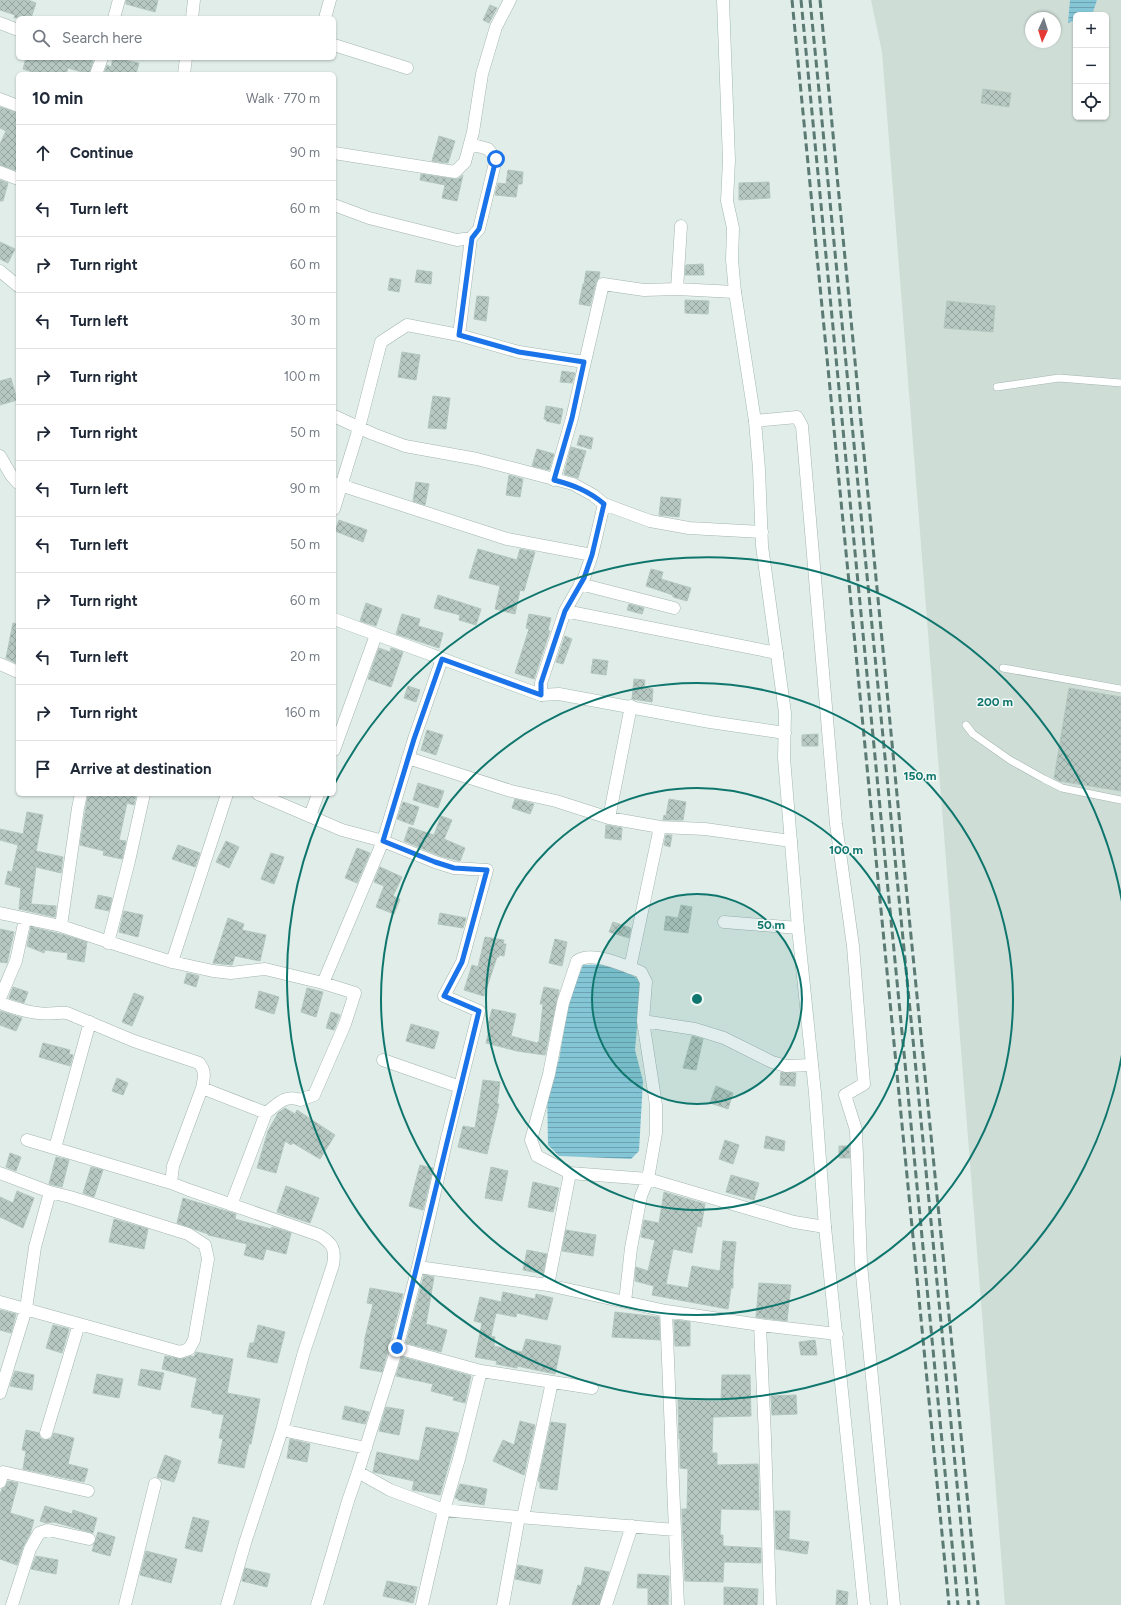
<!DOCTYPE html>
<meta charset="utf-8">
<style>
:root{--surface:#fff;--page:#f6f6f7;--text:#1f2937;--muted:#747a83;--line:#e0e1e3}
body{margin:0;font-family:Figtree,sans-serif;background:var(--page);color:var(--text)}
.controls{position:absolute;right:12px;top:12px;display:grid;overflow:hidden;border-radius:6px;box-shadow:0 1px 3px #0004}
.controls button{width:36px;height:36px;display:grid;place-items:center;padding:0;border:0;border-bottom:1px solid var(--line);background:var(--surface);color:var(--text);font:20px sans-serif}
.compass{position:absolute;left:1025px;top:12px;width:36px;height:36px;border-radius:50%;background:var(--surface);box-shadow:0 1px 3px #0004;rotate:184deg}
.stop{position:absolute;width:12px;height:12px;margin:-9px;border:3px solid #1a73e8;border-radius:50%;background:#fff}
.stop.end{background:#1a73e8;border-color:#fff;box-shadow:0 1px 4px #0008}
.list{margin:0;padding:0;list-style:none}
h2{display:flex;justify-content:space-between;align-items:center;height:52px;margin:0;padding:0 16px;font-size:17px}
h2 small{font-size:13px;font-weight:400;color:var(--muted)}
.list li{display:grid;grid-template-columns:26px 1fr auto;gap:12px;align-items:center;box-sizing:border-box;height:56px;padding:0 16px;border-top:1px solid var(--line)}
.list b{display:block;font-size:15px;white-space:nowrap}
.list em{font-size:13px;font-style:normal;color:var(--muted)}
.icon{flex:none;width:22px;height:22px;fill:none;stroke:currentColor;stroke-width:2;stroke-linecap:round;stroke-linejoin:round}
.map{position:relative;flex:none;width:1121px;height:1605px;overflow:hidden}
.search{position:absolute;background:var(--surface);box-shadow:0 1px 3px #0004;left:16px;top:16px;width:320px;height:44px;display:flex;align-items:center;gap:10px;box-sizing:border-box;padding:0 14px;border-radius:6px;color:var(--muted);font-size:15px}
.panel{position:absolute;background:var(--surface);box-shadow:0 1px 3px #0004;left:16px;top:72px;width:320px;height:724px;border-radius:6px}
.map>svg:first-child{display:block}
.built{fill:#cfddd7;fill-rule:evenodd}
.water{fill:url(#water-rules)}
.building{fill:url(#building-cross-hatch);stroke:#b3c7bf}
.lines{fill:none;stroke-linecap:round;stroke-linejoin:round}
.lane-casing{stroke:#a3b5b0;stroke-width:8}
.street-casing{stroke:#a3b5b0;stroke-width:13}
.secondary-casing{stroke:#9fb9b1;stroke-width:13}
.lane{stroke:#fff;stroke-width:7}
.street{stroke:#fff;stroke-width:12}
.secondary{stroke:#fff;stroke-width:12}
.rail{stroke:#5a7a73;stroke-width:3;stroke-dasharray:8 4;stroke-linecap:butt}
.route{stroke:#1a73e8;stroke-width:5}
.ring{fill:none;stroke:#0f766e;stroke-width:2}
.centre{fill:#0f766e;stroke:#f2f9f6;stroke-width:2}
.ring-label{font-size:12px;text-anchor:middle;font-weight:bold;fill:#0f766e;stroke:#f2f9f6;stroke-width:3;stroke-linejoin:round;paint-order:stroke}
</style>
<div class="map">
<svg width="1121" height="1605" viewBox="0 0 1121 1605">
<defs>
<pattern id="water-rules" width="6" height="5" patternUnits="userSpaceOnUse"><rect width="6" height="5" fill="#85c6d6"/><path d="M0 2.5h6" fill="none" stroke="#6ca2af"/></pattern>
<pattern id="building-cross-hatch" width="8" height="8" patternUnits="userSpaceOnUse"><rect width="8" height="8" fill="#b6c8c1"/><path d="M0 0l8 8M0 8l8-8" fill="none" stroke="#94a49e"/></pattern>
</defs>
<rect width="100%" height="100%" fill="#e1ede8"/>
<path class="built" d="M871,0H1121V1605H1005L882,52ZM1076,15H1106V117H1076ZM1031,18H1055V42H1031Z"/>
<path class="water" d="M1070,0H1097L1092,15H1076V20L1068,23Z
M615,964L641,981L635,1050L643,1081L639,1151L631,1159L559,1156L548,1145L547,1091L559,1060L569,1000L583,965Z"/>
<path class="building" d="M0,0H28L36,3L31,18H14L15,15L0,10Z
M126,0H158L155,12L126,4Z
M490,5L497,8L489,23L483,20Z
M26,58H82L93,61L89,74L68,68L66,74H39L23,69Z
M113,58L139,63L136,74H104L107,65L111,67Z
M983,89L1011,93L1009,107L981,103Z
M0,107L18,113V171L0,165V144L6,131L0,128Z
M439,136L455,141L448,163L432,161Z
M508,170L523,172L522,184H518L516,197L495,195L498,183L506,184Z
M421,174L454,179H458L463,175L457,201L442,198L445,185L420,180Z
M0,180L8,183L3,201H0Z
M769,182L770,198L739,200V183Z
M0,242L15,249L8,263L0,259Z
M703,264L704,275H685L686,265Z
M417,270L432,272L431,284L415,282Z
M586,271L600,272L599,278L596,282L590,306L579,304L583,284H584Z
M390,278L401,280L399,292L388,290Z
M477,296L489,297L486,321L474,319Z
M685,300L709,301L708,314L685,313Z
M947,301L995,306L993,332L944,328Z
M402,352L420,355L416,380L398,377Z
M562,371L575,373L572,383L560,382Z
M11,378L17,400L0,405V381Z
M433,396L450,398L446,429L428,428Z
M546,406L563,409L560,424L546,421L547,420L544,419Z
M580,435L593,438L591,449L577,445Z
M571,447L586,451L578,478L564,474Z
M537,449L554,454L549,470L532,466Z
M509,475L523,479L520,497L506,495Z
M416,482L429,484L425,505L413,501Z
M661,497L681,499L679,517L659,515Z
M339,520L367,530L363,542L335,531Z
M478,549L517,560L520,549L535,552L524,591L520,590L515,614L495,609L500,586L469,578Z
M651,569L663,572L661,579L691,588L687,601L673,597V595L646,586Z
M438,595L481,609L476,625L459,620L460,615L434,608Z
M366,603L382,609L376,626L360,621Z
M629,604L644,608L642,614L627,610Z
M402,614L420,619L418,626L443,633L439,648L396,634Z
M529,614L551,618L548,630L550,631L534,679L515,673L529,629L526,628Z
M13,623L18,624V664L6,658Z
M565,636L572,639L563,664L556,662Z
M379,648L390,652L391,648L403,652L391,687L368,679Z
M593,659L608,661L606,675L591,673Z
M634,679L645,680L644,688L653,689L652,702L632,699Z
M408,686L420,690L416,702L404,698Z
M1069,688L1121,697V791L1059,781L1054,778Z
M427,730L443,735L436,755L421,750Z
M818,734V746H802V735Z
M418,783L444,791L438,808L413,800Z
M88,794H136L134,805L127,803L119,840L126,841L122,859L103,855L104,851L80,845Z
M515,799L534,804L530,814L512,808Z
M669,799L686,802L683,820H663L664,815L666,816Z
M403,802L419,807L413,825L397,819Z
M27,812L43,815L36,851L63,857L61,873L36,867L31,904L56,906L55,917L19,909L21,888L5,884L8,871L12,872L18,845L0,840V829L23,834Z
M441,816L452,820L444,839L465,848L460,861L440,856L404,841L409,827L434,835Z
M606,825L622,828L621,840L605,838Z
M666,835H672L670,847L664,845Z
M226,841L239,847L229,868L216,862Z
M178,845L200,853L195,867L172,859Z
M357,848L370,853L357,883L345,878Z
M271,853L284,857L274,884L261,879Z
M380,867L402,877L393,896L400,899L394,914L376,907L384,886L374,882Z
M98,895L112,898L109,911L95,908Z
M681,905L692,907L688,933L664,930L666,916L678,918Z
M124,911L143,915L138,937L119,932Z
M440,913L466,918L463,928L438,924Z
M228,918L244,924L242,930L266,935L260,961L235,956L232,965L213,963Z
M613,922L631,928L629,938L609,932Z
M31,927L61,934L87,942L84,962L67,959L68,953L45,950L44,953L27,946Z
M0,929L14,932L7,963L0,962Z
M485,937L504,940L503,944H506L504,956L499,955V957H497L484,996L464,990L472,965L478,967Z
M555,939L567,942L562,966L549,963Z
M187,973L199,976L196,987L184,983Z
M13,987L28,992L24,1003L9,998Z
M544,987L559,990L545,1055L517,1051L486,1043L490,1026L488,1025L492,1009L516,1014L511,1036L537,1043L539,1041L543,1004H540Z
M307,988L323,992L316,1017L301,1012Z
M259,991L279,997L274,1014L255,1008Z
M134,993L144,997L132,1026L122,1022Z
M0,1011L22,1018L16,1031L0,1025Z
M331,1012L340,1015L334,1030L326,1028Z
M411,1024L439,1032L434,1049L406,1041Z
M692,1036L703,1039L696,1070L683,1068Z
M43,1043L70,1050L69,1054L73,1055L70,1066L39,1057Z
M781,1072L796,1073L795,1086L780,1085Z
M117,1078L128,1083L123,1095L112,1091Z
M483,1080L500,1082L497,1104H499L487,1154L458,1147L463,1126L475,1128Z
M716,1086L733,1093L728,1109L710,1103Z
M285,1108L295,1114L297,1110L335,1135L320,1159L293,1143L291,1145L285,1141L276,1173L257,1168L268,1131L278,1113Z
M766,1136L785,1141L784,1151L764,1148Z
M725,1140L739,1145L733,1164L719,1159Z
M839,1146H849L850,1158H839Z
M10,1153L21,1157L16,1171L6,1167Z
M56,1157L69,1160L62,1187L49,1184Z
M420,1165L433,1168L423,1210L409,1206Z
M91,1167L103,1170L94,1197L83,1193Z
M491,1167L508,1171L502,1201L485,1198Z
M731,1175L759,1183L754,1200L726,1192Z
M533,1182L559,1188L553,1212L528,1207Z
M286,1186L319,1198L310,1223L277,1212Z
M17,1191L34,1198L23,1228L0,1217V1197L13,1203Z
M664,1192L705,1204L701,1227L697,1226L692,1253L673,1249L666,1284L688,1288L692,1266L720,1271L723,1241L736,1242L733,1272V1288H731L728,1309L652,1295L654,1286L635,1281L636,1267L648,1271L655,1240L641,1237L644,1220L659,1223Z
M183,1198L236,1214L235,1219L271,1229L272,1227L291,1233L286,1254L266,1249L263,1260L244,1255L247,1244L208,1235V1234L177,1223Z
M114,1219L148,1229L144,1249L109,1242Z
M566,1230L596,1235L593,1256L562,1251Z
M527,1250L547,1254L543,1274L523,1270Z
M424,1275L434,1277L426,1324L447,1330L441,1352L406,1343Z
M759,1283L791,1285L787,1321L756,1317Z
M370,1288L403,1294L382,1372L360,1368L365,1342H364L373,1304L367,1303Z
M503,1292L535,1299L536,1294L553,1298L547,1320L517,1313L516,1317L496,1313L491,1336L495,1337L494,1346L522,1352L526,1339L561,1346L555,1374L517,1366V1368L496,1364L497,1361L475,1357L482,1323L474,1321L480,1297L501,1302Z
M0,1310L16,1314L11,1333L0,1330Z
M615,1312L659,1317L660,1340L612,1337Z
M674,1320L690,1322V1346H675Z
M53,1325L69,1329L62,1353L46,1348Z
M258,1325L285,1332L277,1363L247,1357L250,1343H254Z
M815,1340L817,1355H801L799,1342Z
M196,1352L233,1359L227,1393L260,1399L251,1444H249L244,1468L218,1463L223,1439L219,1438L224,1415L212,1413V1411L191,1407L197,1378L162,1369L165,1356L182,1359L191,1356L194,1357Z
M402,1357L471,1376L465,1403L453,1400L454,1397L431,1391L433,1384L396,1376Z
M141,1369L164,1373L160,1390L138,1385Z
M15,1371L34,1375L32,1390L10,1386Z
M97,1374L123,1379L119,1398L93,1393Z
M722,1375H750L751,1416L713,1417L712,1453H717V1465L758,1464L759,1500V1510L721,1509L720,1535H723V1546L761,1548V1563L724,1562L723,1582L685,1581L682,1516V1509H687L688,1469L680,1468V1439H679L678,1400L721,1401Z
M796,1395L797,1414L772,1415L771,1396Z
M345,1406L369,1412L365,1424L342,1419Z
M386,1407L404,1410L399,1435L379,1431Z
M520,1421L535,1425L524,1475L493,1461L503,1440L514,1445Z
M551,1422L566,1424L557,1490L540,1488V1482L538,1481Z
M426,1427L458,1433L440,1495L412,1490L414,1481L373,1472L377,1452L419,1461Z
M26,1430L39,1433L40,1438L44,1440L51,1439L54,1433L74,1438L68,1464L88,1469L84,1482L23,1469L26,1451L22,1450Z
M290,1439L310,1444L307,1462L287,1458Z
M165,1455L181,1461L174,1482L157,1477Z
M8,1481L18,1483L10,1513L34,1520L30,1534L23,1547L17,1565L0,1559V1495L2,1489L5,1487Z
M460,1484L487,1489L484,1505L458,1500L459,1499L455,1498Z
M45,1506L72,1514L73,1510L97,1518L93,1533L54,1522L46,1523L40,1521Z
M775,1511H790L789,1539L809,1542L807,1554L776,1549Z
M193,1517L209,1521L202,1552L185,1548Z
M98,1532L115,1537L110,1556L92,1551Z
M146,1551L177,1559L171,1583L140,1575Z
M36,1556L58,1560L56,1574L31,1569Z
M518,1565L543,1570L540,1584L515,1579Z
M585,1567L609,1572L599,1605H572L578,1585L581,1586Z
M245,1568L270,1574L267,1587L242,1581Z
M638,1574L669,1576L668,1605H648V1588H637Z
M387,1581L417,1587L413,1603L383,1596Z
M724,1587L758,1589L757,1605H724Z
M837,1590L848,1592L847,1605H836Z"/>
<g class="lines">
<defs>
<path id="lane" d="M997,387L1059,378L1121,383
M1003,668L1121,689
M966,725L973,734L1010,760L1044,779L1062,788L1121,800"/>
<path id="street" d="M114,18L119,0
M192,18L194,0
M325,18L330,0
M0,23L18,30
M334,45L407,68
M96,74L102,58
M184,74L186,58
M0,99L18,106
M334,153L455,172L465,162L473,132L482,74L496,27L510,0
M0,172L18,179
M334,205L369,218L457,240L471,238L479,229L496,159L488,149L470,144
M677,289L681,226
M459,335L471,238
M334,416L373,434L405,446L477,459L573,484L593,495L604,504L592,555L584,578L565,611L541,683V695
M755,421L797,417L802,426L836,824L853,946L864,1084L845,1095L856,1130L861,1264L894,1605
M0,456L11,475L18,483
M554,480L572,418L603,284L644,290L677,289L735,292
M334,483L507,539L592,555
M604,504L650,521L689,528L762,532
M334,509L359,428L381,342L407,325L459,335L519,352L584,362
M580,584L674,608
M565,611L777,653
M442,659L414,739L383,841L435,862L454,868L487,870L462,962L444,996L479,1011L447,1138L418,1267L548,1285L666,1311L678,1605
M0,664L18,672
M334,750L376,635
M408,758L511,791L556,801L609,818L660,827L705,829L791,841
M258,794L342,830L383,841L323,983
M310,816L318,794
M609,818L631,706
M0,913L61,926L124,947L172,962L213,971L231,973L265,969L323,983L355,993L345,1024L314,1095L300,1100C285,1094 278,1104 266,1113L202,1088
M724,922L798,928
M61,926L78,808L81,794
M108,943L129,861L144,794
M172,962L227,794
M630,968L660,827
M0,998L16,961L25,919
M0,1003C12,1007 25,1012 38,1013C47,1015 57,1012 67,1013L134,1041L199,1063C206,1071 204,1078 202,1088L173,1166L171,1183L189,1190L319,1235C332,1243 336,1248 333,1265L304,1352L282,1430L245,1543L227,1605
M643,1021L695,1029L724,1038L772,1062L786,1066L812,1065
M383,1060L460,1087
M27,1140L171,1183
M55,1148L90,1022
M0,1173L50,1192L70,1197L188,1234L205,1245L208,1259L194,1340L189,1349L180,1352L0,1302
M231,1205L266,1113
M548,1285L570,1173
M625,1302L631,1248L641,1196L648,1179L656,1133V1105L643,1021L646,982L641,972C625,966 592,950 577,961L563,1003L549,1074L531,1140L537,1156L570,1173L648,1179L794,1222L825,1227
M666,1311L760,1325L765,1438L770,1605
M760,1325L837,1334
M397,1348L481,1371L592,1388
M0,1393L26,1309L35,1247L50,1192
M282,1430L366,1448
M46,1433L79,1324
M358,1472L390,1490L444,1510L519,1517L503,1605
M0,1482L3,1472L88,1491
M519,1517L675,1530
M523,1517L552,1382
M12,1605L30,1549L39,1533L48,1530L89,1539
M125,1605L155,1484
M317,1605L348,1501L358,1472L397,1348L418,1267
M422,1605L444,1510L459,1459L481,1371
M606,1605L632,1526"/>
<path id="secondary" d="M723,0L729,160L727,201L733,228L732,260L735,292L755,421L759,469L762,546L785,713L784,758L798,928L815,1093L825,1227L864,1605
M0,271L18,286
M334,619L541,695L559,694L710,722L785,733"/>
</defs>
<use href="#lane" class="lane-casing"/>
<use href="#street" class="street-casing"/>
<use href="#secondary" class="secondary-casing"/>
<use href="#lane" class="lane"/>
<use href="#street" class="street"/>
<use href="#secondary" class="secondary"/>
<path class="rail" d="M792,0L949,1605
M801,0L958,1605
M810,0L969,1605
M820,0L901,836L978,1605"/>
</g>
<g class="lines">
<path class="route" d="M397,1348C425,1236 451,1123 479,1011L444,996L462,962L487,870L454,868L435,862L383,841L414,739L442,659L541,695V683L565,611L584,578L592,555L604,504C589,491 573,485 554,480L572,418L584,362L519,352L459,335L472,238L479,229L496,159"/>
</g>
<circle cx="697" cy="999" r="105" fill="#0f766e" fill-opacity=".12"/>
<g class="ring">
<circle cx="697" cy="999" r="105"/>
<circle cx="697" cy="999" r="211"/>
<circle cx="697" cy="999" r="316"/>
<path d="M334 785A421 421 0 1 1 329 795"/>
</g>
<circle cx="697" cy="999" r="6" class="centre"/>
<g class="ring-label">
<text x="995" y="706">200 m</text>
<text x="920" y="780">150 m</text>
<text x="846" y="854">100 m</text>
<text x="771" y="929">50 m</text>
</g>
</svg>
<div class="controls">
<button>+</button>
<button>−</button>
<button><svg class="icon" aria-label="locate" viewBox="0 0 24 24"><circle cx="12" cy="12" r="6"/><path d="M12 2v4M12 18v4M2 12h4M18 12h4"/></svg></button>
</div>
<svg class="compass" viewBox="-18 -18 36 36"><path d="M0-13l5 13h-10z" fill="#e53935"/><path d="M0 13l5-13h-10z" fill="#747a83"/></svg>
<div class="stop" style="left:496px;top:159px"></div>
<div class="stop end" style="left:397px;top:1348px"></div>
<div class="search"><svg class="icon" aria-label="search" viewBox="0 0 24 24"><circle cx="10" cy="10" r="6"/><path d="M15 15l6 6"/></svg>Search here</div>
<section class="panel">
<h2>10 min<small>Walk · 770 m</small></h2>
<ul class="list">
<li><svg class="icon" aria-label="ahead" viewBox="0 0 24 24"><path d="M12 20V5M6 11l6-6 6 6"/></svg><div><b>Continue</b></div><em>90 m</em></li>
<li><svg class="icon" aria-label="left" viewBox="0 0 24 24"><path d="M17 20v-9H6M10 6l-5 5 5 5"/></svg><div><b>Turn left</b></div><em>60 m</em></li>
<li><svg class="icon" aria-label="right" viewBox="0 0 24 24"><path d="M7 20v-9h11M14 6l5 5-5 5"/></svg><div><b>Turn right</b></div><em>60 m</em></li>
<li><svg class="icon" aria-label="left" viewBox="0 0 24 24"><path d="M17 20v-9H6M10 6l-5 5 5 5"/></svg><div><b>Turn left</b></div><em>30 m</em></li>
<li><svg class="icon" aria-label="right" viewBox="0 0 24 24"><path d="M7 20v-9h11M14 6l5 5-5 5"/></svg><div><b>Turn right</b></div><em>100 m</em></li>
<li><svg class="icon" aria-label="right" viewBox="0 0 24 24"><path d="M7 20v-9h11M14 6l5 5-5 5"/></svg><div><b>Turn right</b></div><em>50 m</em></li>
<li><svg class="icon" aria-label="left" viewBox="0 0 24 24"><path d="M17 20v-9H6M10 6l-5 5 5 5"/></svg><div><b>Turn left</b></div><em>90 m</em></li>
<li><svg class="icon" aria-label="left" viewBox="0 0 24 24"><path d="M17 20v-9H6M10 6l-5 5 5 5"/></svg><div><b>Turn left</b></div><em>50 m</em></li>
<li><svg class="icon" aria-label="right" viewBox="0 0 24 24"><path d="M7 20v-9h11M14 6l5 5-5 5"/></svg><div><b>Turn right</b></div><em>60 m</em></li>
<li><svg class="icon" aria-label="left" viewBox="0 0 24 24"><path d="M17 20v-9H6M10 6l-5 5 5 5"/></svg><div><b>Turn left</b></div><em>20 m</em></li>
<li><svg class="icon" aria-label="right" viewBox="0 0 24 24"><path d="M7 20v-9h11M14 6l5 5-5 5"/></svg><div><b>Turn right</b></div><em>160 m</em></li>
<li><svg class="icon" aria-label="arrive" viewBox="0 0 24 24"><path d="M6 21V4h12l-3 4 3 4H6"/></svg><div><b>Arrive at destination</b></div></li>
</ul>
</section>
</div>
